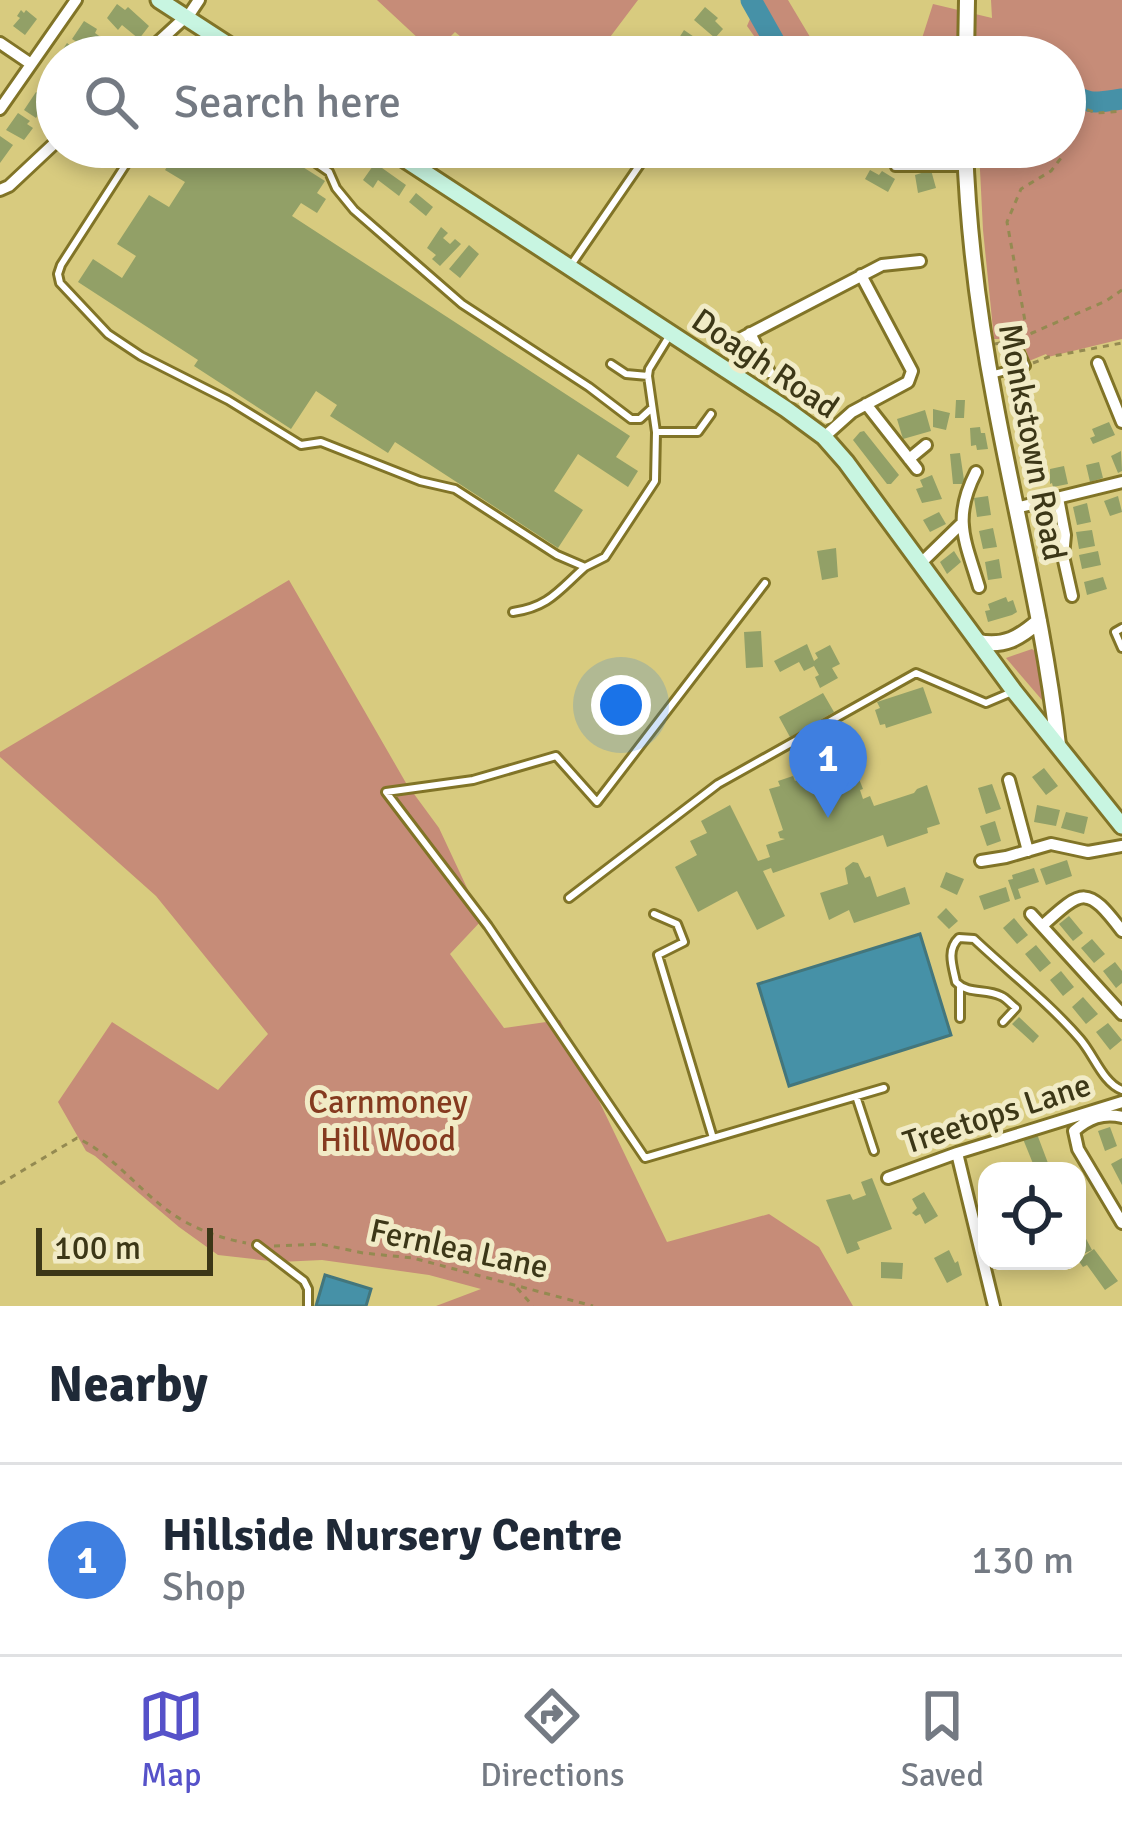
<!DOCTYPE html>
<style>
:root{--surface:#fff;--page:#f6f6f7;--text:#1f2937;--muted:#747a83;--line:#e0e1e3;--accent:#5652c9}
body{margin:0;font-family:Signika,sans-serif;background:var(--page);color:var(--text)}
.controls{position:absolute;right:36px;bottom:36px;display:grid;overflow:hidden;border-radius:24px;box-shadow:0 6px 18px #0003}
.controls button{width:108px;height:108px;display:grid;place-items:center;padding:0;border:0;border-bottom:3px solid var(--line);background:var(--surface);color:var(--text);font:60px sans-serif}
.scale{position:absolute;left:36px;bottom:30px;width:177px;box-sizing:border-box;padding-left:12px;border:6px solid #3c3717;border-top:0;font-size:33px;line-height:42px;white-space:nowrap;color:#3c3717;-webkit-text-stroke:9px #f1ebc6;paint-order:stroke}
.you{position:absolute;left:621px;top:705px;width:42px;height:42px;margin:-30px;border:9px solid #fff;border-radius:50%;background:#1a73e8;box-shadow:0 0 0 18px #1a73e833}
.badge{display:grid;place-items:center;width:78px;height:78px;border-radius:50%;background:var(--accent);color:#fff;font-size:39px;font-weight:700}
.pin{position:absolute;translate:-50% -99px;filter:drop-shadow(0 3px 6px #0008)}
.pin::after{content:'';position:absolute;top:63px;width:42px;height:36px;background:inherit;clip-path:polygon(0 0,100% 0,50% 100%)}
.list{margin:0;padding:0;list-style:none}
h2{display:flex;justify-content:space-between;align-items:center;height:156px;margin:0;padding:0 48px;font-size:51px}
h2 small{font-size:39px;font-weight:400;color:var(--muted)}
.list li{display:grid;grid-template-columns:78px 1fr auto;gap:36px;align-items:center;box-sizing:border-box;height:192px;padding:0 48px;border-top:3px solid var(--line)}
.list b{display:block;font-size:45px;white-space:nowrap}
.list p{margin:0;font-size:39px;white-space:nowrap;color:var(--muted)}
.list em{font-size:39px;font-style:normal;color:var(--muted)}
.icon{flex:none;width:66px;height:66px;fill:none;stroke:currentColor;stroke-width:2;stroke-linecap:round;stroke-linejoin:round}
.map{position:relative;flex:none;width:1122px;height:1306px;overflow:hidden}
.search{position:absolute;background:var(--surface);box-shadow:0 6px 18px #0003;left:36px;right:36px;top:36px;height:132px;display:flex;align-items:center;gap:30px;box-sizing:border-box;padding:0 42px;border-radius:66px;color:var(--muted);font-size:45px}
.sheet{height:348px;background:var(--surface)}
nav{display:flex;justify-content:space-around;align-items:center;box-sizing:border-box;height:168px;border-top:3px solid var(--line);background:var(--surface);font-size:33px;color:var(--muted)}
nav a{display:grid;justify-items:center;gap:6px}
nav .on{color:var(--accent)}
.map>svg:first-child{display:block}
.green{fill:#c68c78}
.water{fill:#4691a7;stroke:#43767c;stroke-width:3}
.lines{fill:none;stroke-linecap:round;stroke-linejoin:round}
.river{stroke:#4691a7;stroke-width:21}
.building{fill:#92a067}
.service-casing{stroke:#817427;stroke-width:12}
.minor-casing{stroke:#817427;stroke-width:16}
.tertiary-casing{stroke:#817427;stroke-width:20}
.secondary-casing{stroke:#817427;stroke-width:21}
.path{stroke:#948a51;stroke-width:3;stroke-dasharray:6 6;stroke-linecap:butt}
.service{stroke:#fff;stroke-width:6}
.minor{stroke:#fff;stroke-width:10}
.tertiary{stroke:#fff;stroke-width:14}
.secondary{stroke:#c8f5e1;stroke-width:15}
.labels{text-anchor:middle;dominant-baseline:central;stroke-width:10;stroke-linejoin:round;paint-order:stroke}
.street-label{font-size:33px;fill:#3c3717;stroke:#f1ebc6}
.park-label{font-size:33px;fill:#853a1f;stroke:#f1ebc6}
</style>
<div class="map">
<svg width="1122" height="1306" viewBox="0 0 1122 1306">
<rect width="100%" height="100%" fill="#d8cb7f"/>
<path class="green" d="M377,0H638L595,57H485L455,32L434,53Z
M758,0H788L822,57H769L747,26Z
M991,0H1122V339L1048,357L1046,354L1029,361L1023,339H994L983,230L979,150H948L906,156L846,147H1065V57H916L933,4L992,18Z
M289,580L406,783L439,828L482,920L450,954L504,1028L560,1020L667,1242L769,1214L819,1247L853,1306H436L481,1289L429,1275L322,1260L279,1262L218,1255L179,1227L95,1156L86,1151L58,1102L112,1022L218,1090L268,1034L156,896L0,757V752Z
M1032,649L1036,652L1045,697L1042,700L1006,658Z"/>
<path class="water" d="M920,934L951,1035L789,1086L758,984Z
M325,1275L371,1289L366,1306H316Z"/>
<g class="lines">
<path class="river" d="M751,0L783,57
M1065,89C1089,106 1094,103 1122,99"/>
</g>
<path class="building" d="M117,4L125,10L128,7L149,26L139,39L122,25L118,30L107,18Z
M705,7L718,18L715,21L723,29L715,38L694,20Z
M21,10L24,13L26,10L37,19L25,35L13,26L20,18L17,16Z
M84,21L97,29L95,33L102,38L95,49L87,43L85,47L72,39Z
M684,30L716,52L712,57H667Z
M67,43L80,53L77,57H58Z
M54,69L57,71V89L52,95L40,86Z
M36,92L48,100L36,118L24,110Z
M18,113L30,121L27,124L33,128L24,140L6,130Z
M0,136L13,145L0,163Z
M180,147H271L325,181L317,193L326,199L317,213L301,203L292,216L630,436L616,457L638,471L628,487L578,454L554,491L583,510L558,548L395,442L388,453L330,416L337,405L316,391L291,429L194,366L198,360L78,282L93,259L122,278L136,256L117,244L149,195L169,207L185,182L165,170Z
M375,163L406,185L399,196L378,180L373,188L363,180Z
M870,170L879,175L882,171L895,179L888,192L865,179Z
M931,170L936,188L918,193L915,175Z
M416,193L433,207L426,216L409,202Z
M441,227L448,233L443,238L450,244L455,239L461,244L440,266L432,259L436,255L427,248Z
M469,245L479,254L460,278L449,269Z
M956,400H965L964,418H955Z
M933,409L950,413L946,430L933,427Z
M925,410L931,431L903,439L897,419Z
M1109,422L1115,435L1093,444L1090,438L1095,436L1092,429Z
M980,427L981,433H985L988,449L977,450L976,445L971,446L970,428Z
M864,431L899,475L891,484H887L853,440L860,432Z
M1121,451L1122,471L1118,473L1111,456Z
M960,453L964,480L962,484H953L950,454Z
M1099,462L1103,478L1090,482L1086,465Z
M1064,466L1068,484L1053,487L1052,483L1050,484V469Z
M932,475L942,499L922,503L916,489L923,487L920,480Z
M988,496L991,515L977,517L974,498Z
M1118,496L1122,512L1110,516L1104,501Z
M1087,503L1091,522L1077,525L1073,507Z
M939,512L946,524L930,532L923,520Z
M993,528L997,547L983,549L979,531Z
M1092,530L1095,546L1079,549L1076,532Z
M836,548L838,577L822,580L817,551Z
M954,551L961,562L947,574L940,562Z
M1098,551L1101,565L1082,569L1079,555Z
M999,559L1002,578L988,580L985,562Z
M1103,577L1107,589L1087,595L1084,582Z
M1006,597L1008,602L1013,600L1017,612L1012,615L988,622L985,611L990,610L988,604Z
M761,631L763,667L746,668L744,632Z
M807,644L814,661L818,658L815,653L830,645L840,664L832,668L838,678L820,688L815,677L819,675L814,666L804,671L799,662L780,672L774,661Z
M923,687L932,713L886,728L885,724L880,725L875,710L880,708L877,702Z
M823,693L834,712L790,737L779,717Z
M846,746L863,789L860,790L863,799L870,796L874,806L914,793L917,789L927,785L940,824L927,828L928,833L887,847L883,835L773,873L771,868L763,871L785,916L757,930L737,891L698,912L675,867L697,855L690,841L707,833L701,821L730,805L758,861L770,857L766,845L785,839L780,838L778,832L783,830L769,789L780,786L778,781L793,776L795,781L799,779L794,764Z
M1044,768L1058,786L1046,795L1032,777Z
M992,784L1001,809L986,814L978,788Z
M1037,805L1060,810L1056,826L1034,822Z
M1066,812L1088,817L1084,834L1061,828Z
M995,821L1001,841L987,846L980,826Z
M1067,860L1072,876L1046,885L1040,869Z
M853,862L858,863L865,878L870,876L877,897L905,887L910,904L854,923L849,910L829,920L820,893L848,884L845,868Z
M1034,868L1039,882L1018,889L1021,898L1015,900L1008,880L1013,879L1012,875Z
M946,872L964,879L957,895L940,887Z
M1006,887L1010,901L984,910L979,896Z
M946,908L958,921L949,929L937,917Z
M1069,916L1083,933L1073,941L1059,924Z
M1014,918L1028,935L1017,944L1003,928Z
M1092,939L1105,954L1094,963L1081,948Z
M1036,945L1051,963L1040,972L1025,954Z
M1115,962L1122,971V983L1116,988L1103,971Z
M1061,971L1074,987L1063,996L1050,980Z
M1083,997L1098,1014L1086,1024L1072,1007Z
M1019,1017L1039,1036L1033,1043L1012,1024Z
M1108,1023L1122,1040L1110,1050L1096,1032Z
M1110,1127L1117,1146L1105,1151L1098,1131Z
M1037,1134L1051,1171H1036L1023,1139Z
M1122,1158V1185L1111,1164Z
M872,1178L892,1229L857,1242L860,1249L847,1254L826,1200L850,1194L853,1200L866,1195L861,1182Z
M924,1192L938,1216L925,1224L920,1214L916,1216L912,1213L917,1208L912,1199Z
M1077,1222L1092,1250L1077,1257Z
M1094,1249L1118,1281L1105,1290L1087,1265L1083,1267L1078,1260Z
M949,1250L955,1263L958,1261L962,1275L947,1283L934,1258Z
M881,1262L903,1263L902,1279L881,1278Z"/>
<g class="lines">
<defs>
<path id="service" d="M137,147L61,265L58,274L60,283L108,334L141,356L228,400L301,445L321,442L420,481L455,489L557,555L585,567L605,557L655,481L656,432L648,376L649,369L668,338
M293,147L329,172L336,188L354,210L462,304L589,387L631,419H640L652,408
M895,167H963
M571,265L652,147
M611,364L626,374L648,376
M994,374L1026,366L1018,348
M656,432H698L711,414
M765,583L597,802L556,756L473,780L386,792L488,926L645,1158L884,1088
M513,612C549,607 559,590 585,567
M1122,628L1115,632L1122,648
M569,898L718,784L916,673L986,703L1012,692
M654,914L677,924L684,942L658,955L713,1138
M960,988V1018
M1003,1022L1016,1008C1012,1005 1006,998 1001,996C985,988 969,995 956,982C953,967 946,950 959,938L974,939C1009,972 1049,1003 1080,1039C1094,1055 1103,1083 1122,1090
M856,1096L874,1151
M257,1245L304,1281L308,1289V1306"/>
<path id="minor" d="M0,43L31,64
M142,57L191,12L199,0
M0,109L76,0
M0,190L9,186L57,141
M750,333L769,372
M736,341L882,265L920,261
M1098,363L1122,422
M866,404L917,469
M824,437L852,412L908,382L912,371L861,275
M909,459L926,445
M976,472C952,519 965,540 979,587
M1058,498L1065,535L1063,556L1072,596
M1016,508L1122,482
M920,564L960,525
M1009,780L1028,851
M981,861L1006,857L1051,844L1088,852L1122,846
M1031,914L1122,1014
M1042,926C1083,889 1087,885 1122,931
M1122,1117C1103,1112 1088,1119 1074,1131L1078,1149L1122,1223
M957,1153L994,1306
M888,1178L957,1153L1122,1102"/>
<path id="tertiary" d="M966,57L967,0
M965,147C968,233 979,318 995,402C1016,516 1045,629 1058,745
M978,642C1005,647 1019,638 1039,621"/>
<path id="secondary" d="M159,0L247,57
M386,147L786,409L824,437L846,462L1014,691L1122,826"/>
</defs>
<use href="#service" class="service-casing"/>
<use href="#minor" class="minor-casing"/>
<use href="#tertiary" class="tertiary-casing"/>
<use href="#secondary" class="secondary-casing"/>
<path class="path" d="M1065,105L1067,103L1097,113L1122,111
M1017,341L1025,330V321L1007,222L1021,189L1051,171L1061,158V147
M1021,341L1032,333L1106,301L1122,290
M995,344L1015,340
M1033,363L1048,357L1122,343
M0,1184L77,1138C112,1154 136,1187 167,1210C189,1227 219,1238 246,1243
M274,1246L320,1244L363,1253L413,1258L593,1306
M517,1288L533,1306"/>
<use href="#service" class="service"/>
<use href="#minor" class="minor"/>
<use href="#tertiary" class="tertiary"/>
<use href="#secondary" class="secondary"/>
</g>
<g class="labels">
<g class="street-label">
<text transform="translate(765 364) rotate(34)">Doagh Road</text>
<text transform="translate(1032 442) rotate(79)">Monkstown Road</text>
<text transform="translate(997 1114) rotate(-18)">Treetops Lane</text>
<text transform="translate(459 1249) rotate(12)">Fernlea Lane</text>
</g>
<g class="park-label">
<text x="388" y="1102">Carnmoney<tspan x="388" dy="38">Hill Wood</tspan></text>
</g>
</g>
</svg>
<div class="controls">
<button><svg class="icon" aria-label="locate" viewBox="0 0 24 24"><circle cx="12" cy="12" r="6"/><path d="M12 2v4M12 18v4M2 12h4M18 12h4"/></svg></button>
</div>
<div class="scale">100 m</div>
<div class="you"></div>
<div class="pin badge" style="left:828px;top:818px;background:#3f7fe0">1</div>
<div class="search"><svg class="icon" aria-label="search" viewBox="0 0 24 24"><circle cx="10" cy="10" r="6"/><path d="M15 15l6 6"/></svg>Search here</div>
</div>
<section class="sheet">
<h2>Nearby<small></small></h2>
<ul class="list">
<li><span class="badge" style="background:#3f7fe0">1</span><div><b>Hillside Nursery Centre</b><p>Shop</p></div><em>130 m</em></li>
</ul>
</section>
<nav>
<a class="on"><svg class="icon" aria-label="map" viewBox="0 0 24 24"><path d="M3 6l6-2 6 2 6-2v14l-6 2-6-2-6 2zM9 4v14M15 6v14"/></svg>Map</a>
<a><svg class="icon" aria-label="directions" viewBox="0 0 24 24"><path d="M12 3l9 9-9 9-9-9zM9 14v-3h6M13 9l2 2-2 2"/></svg>Directions</a>
<a><svg class="icon" aria-label="saved" viewBox="0 0 24 24"><path d="M7 4h10v16l-5-4-5 4z"/></svg>Saved</a>
</nav>
